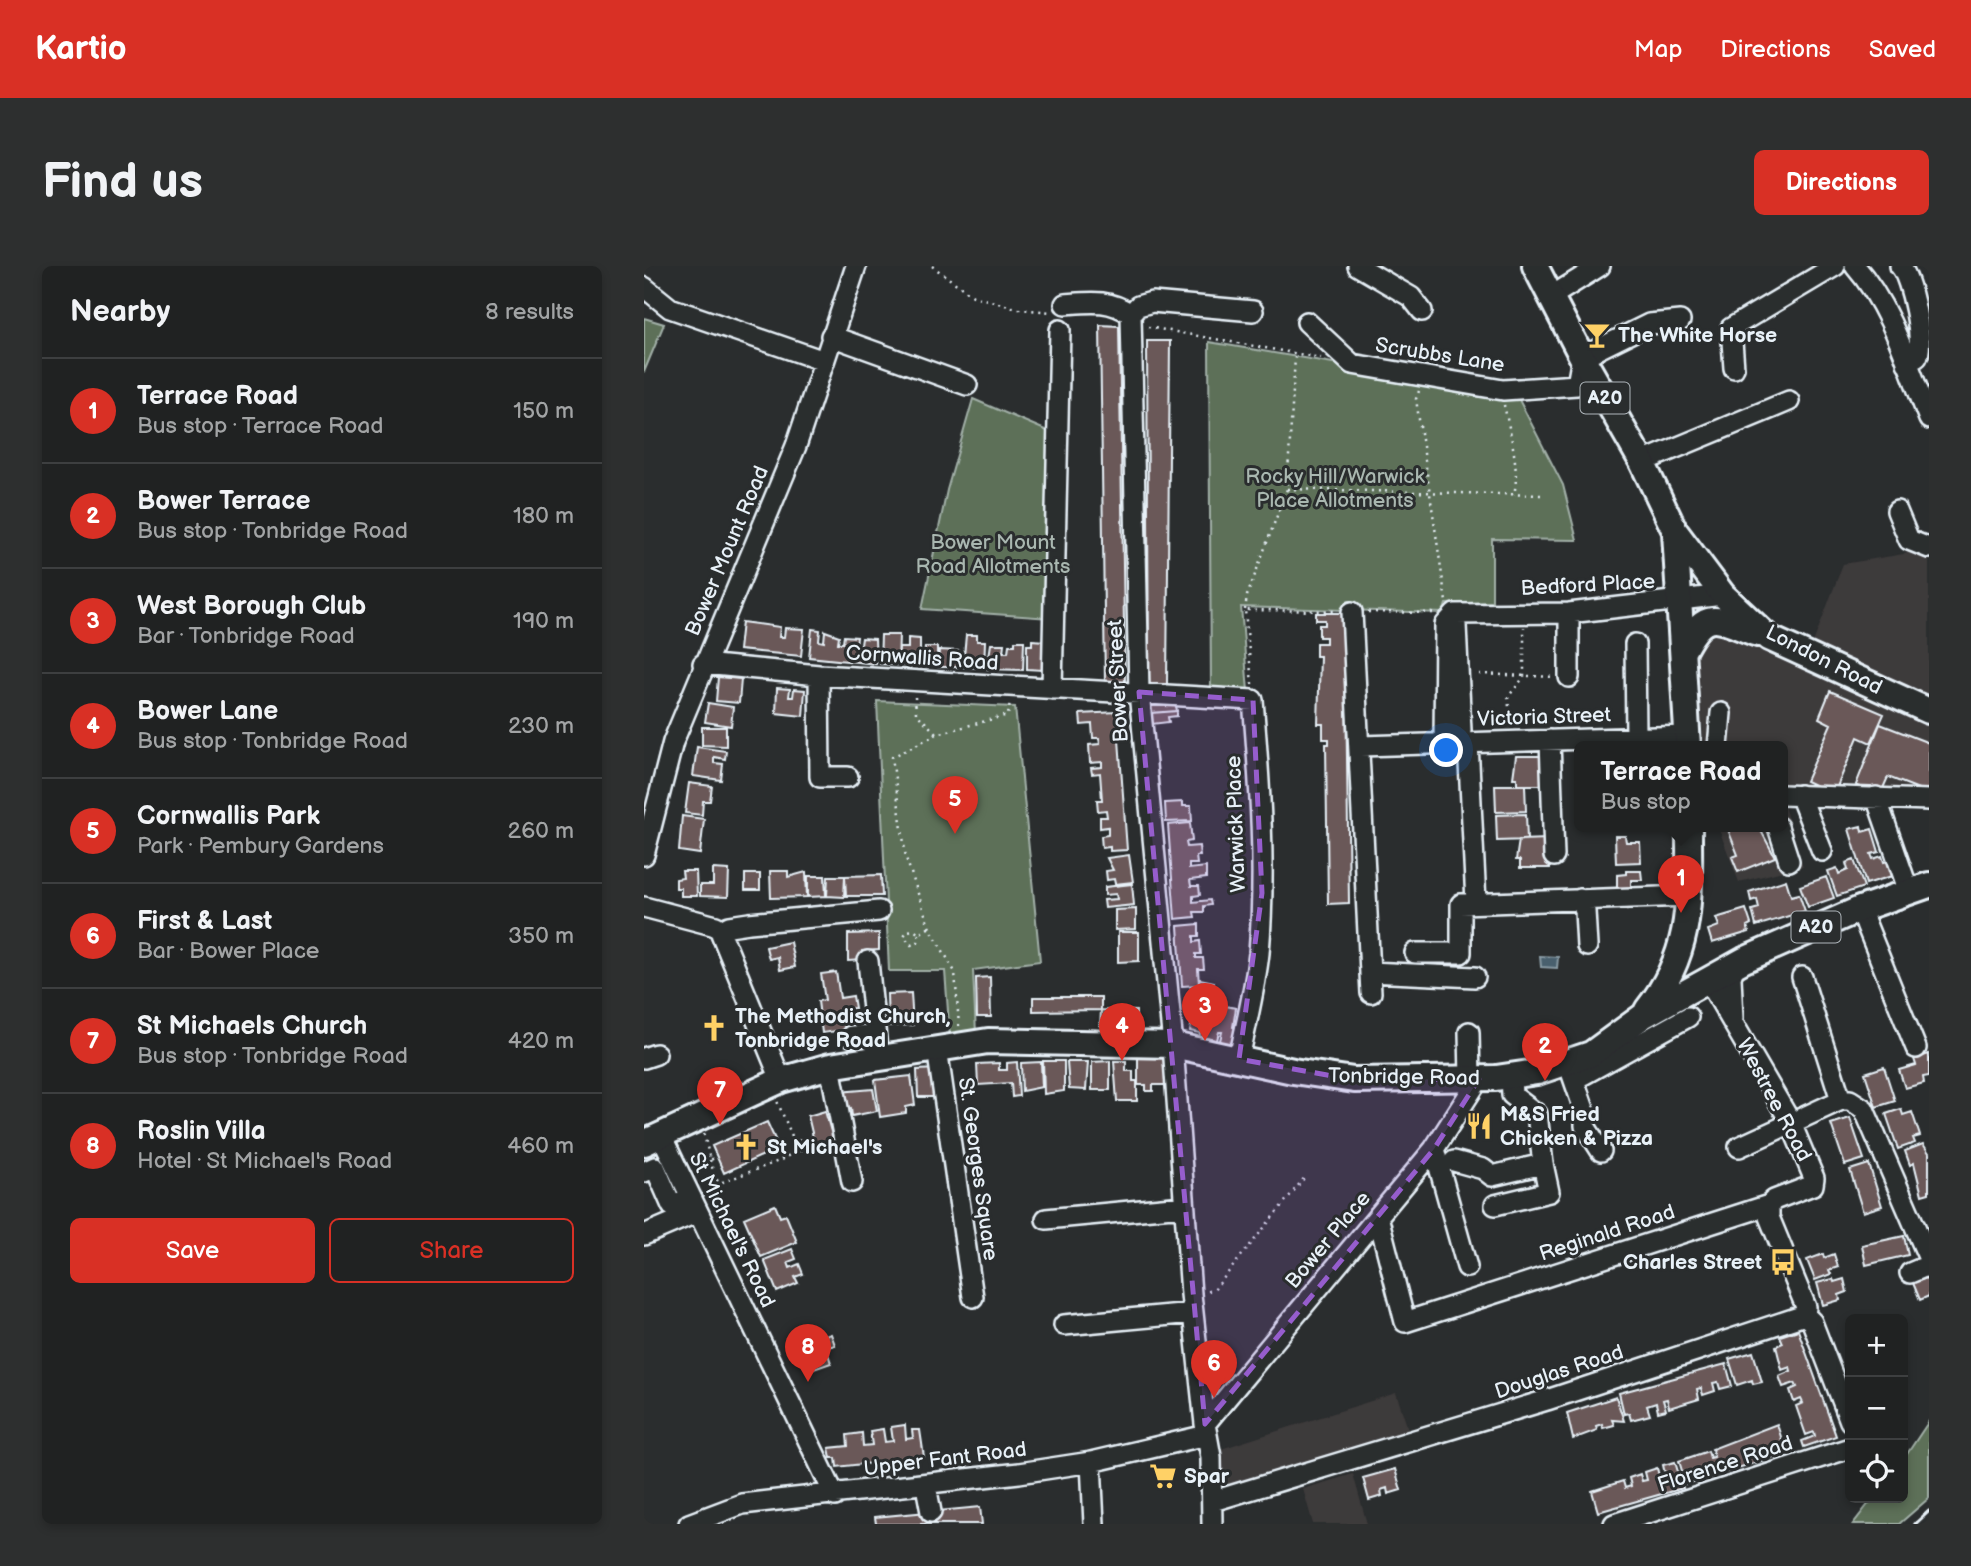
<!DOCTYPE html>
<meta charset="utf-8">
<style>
:root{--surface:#202222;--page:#2d2f2f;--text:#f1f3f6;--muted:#a2a4a5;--line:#3d3f40;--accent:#d93025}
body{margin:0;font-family:"Balsamiq Sans",sans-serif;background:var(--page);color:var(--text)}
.controls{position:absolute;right:21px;bottom:21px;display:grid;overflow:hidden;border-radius:10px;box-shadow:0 4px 10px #0003}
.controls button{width:63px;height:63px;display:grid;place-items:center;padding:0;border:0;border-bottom:2px solid var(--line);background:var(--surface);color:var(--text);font:35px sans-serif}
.you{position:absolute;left:803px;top:485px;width:24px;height:24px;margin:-18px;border:5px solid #fff;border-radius:50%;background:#1a73e8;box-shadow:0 0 0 10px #1a73e833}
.badge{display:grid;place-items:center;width:46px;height:46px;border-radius:50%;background:var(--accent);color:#fff;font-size:23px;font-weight:700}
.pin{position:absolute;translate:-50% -58px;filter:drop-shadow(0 2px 4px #0008)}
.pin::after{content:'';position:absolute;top:37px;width:24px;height:21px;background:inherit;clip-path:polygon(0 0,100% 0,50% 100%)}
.popup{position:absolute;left:930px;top:475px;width:214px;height:91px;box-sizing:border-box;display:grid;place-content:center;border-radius:10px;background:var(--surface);filter:drop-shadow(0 2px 5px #0005);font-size:23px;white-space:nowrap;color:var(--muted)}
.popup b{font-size:26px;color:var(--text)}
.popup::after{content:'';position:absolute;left:50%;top:100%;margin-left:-14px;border:14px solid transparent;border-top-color:var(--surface)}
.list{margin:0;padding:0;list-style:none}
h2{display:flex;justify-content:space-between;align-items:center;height:91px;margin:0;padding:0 28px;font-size:30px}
h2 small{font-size:23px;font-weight:400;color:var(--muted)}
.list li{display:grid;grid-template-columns:46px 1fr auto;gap:21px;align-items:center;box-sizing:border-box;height:105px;padding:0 28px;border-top:2px solid var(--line)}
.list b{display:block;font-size:26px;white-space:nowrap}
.list p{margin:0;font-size:23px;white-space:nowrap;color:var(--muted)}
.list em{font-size:23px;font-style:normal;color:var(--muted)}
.actions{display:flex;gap:14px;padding:21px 28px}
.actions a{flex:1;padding:16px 0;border:2px solid var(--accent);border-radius:10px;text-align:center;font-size:24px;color:var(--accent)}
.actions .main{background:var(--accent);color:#fff}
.icon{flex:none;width:38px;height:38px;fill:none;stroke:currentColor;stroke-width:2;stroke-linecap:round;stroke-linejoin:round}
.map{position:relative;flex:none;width:1285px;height:1258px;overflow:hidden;border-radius:10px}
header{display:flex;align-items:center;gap:42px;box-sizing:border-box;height:98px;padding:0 35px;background:var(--accent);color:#fff}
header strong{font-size:33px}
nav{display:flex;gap:38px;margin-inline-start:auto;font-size:24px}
.intro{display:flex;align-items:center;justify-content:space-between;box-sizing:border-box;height:168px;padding:0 42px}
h1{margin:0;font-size:49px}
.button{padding:18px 32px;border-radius:10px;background:var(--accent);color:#fff;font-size:24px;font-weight:700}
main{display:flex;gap:42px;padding:0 42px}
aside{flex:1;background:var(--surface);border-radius:10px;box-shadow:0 4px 10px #0003}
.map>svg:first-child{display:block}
.built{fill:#3e3a3b}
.green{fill:#5d7059;stroke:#a2b0a8;stroke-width:2}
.water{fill:#4a616e;stroke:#899ba5;stroke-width:2}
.building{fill:#6b5958;stroke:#e8f1f8;stroke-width:2}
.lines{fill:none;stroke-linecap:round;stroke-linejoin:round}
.minor-casing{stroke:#e8f1f8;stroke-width:24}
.major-casing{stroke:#e8f1f8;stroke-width:30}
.path{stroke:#e8f1f8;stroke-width:2.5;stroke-dasharray:2 5;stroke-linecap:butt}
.minor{stroke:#2a2d2e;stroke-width:19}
.major{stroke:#2a2d2e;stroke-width:24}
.rail{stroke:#e8f1f8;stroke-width:3.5}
.marked{fill:#965dcd;fill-opacity:0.2;stroke:#965dcd;stroke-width:5;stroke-dasharray:14 9;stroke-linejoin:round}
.labels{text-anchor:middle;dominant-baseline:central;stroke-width:6;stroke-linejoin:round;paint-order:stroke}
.shield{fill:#2a2d2e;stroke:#afb6bb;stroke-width:2}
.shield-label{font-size:19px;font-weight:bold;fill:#e8f1f8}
.poi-label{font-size:21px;font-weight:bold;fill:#e8f1f8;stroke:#2a2d2e;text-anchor:start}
.street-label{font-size:21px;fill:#e8f1f8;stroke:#2a2d2e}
.park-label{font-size:21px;fill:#a9b7b0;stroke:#2a2d2e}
</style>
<header>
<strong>Kartio</strong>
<nav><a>Map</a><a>Directions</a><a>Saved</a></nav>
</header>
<div class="intro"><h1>Find us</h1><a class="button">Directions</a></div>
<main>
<aside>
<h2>Nearby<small>8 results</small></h2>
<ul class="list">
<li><span class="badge">1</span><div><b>Terrace Road</b><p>Bus stop · Terrace Road</p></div><em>150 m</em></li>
<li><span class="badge">2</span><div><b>Bower Terrace</b><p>Bus stop · Tonbridge Road</p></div><em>180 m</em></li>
<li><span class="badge">3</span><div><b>West Borough Club</b><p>Bar · Tonbridge Road</p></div><em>190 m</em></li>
<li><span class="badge">4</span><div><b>Bower Lane</b><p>Bus stop · Tonbridge Road</p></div><em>230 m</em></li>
<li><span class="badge">5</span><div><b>Cornwallis Park</b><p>Park · Pembury Gardens</p></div><em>260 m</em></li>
<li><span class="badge">6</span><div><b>First &amp; Last</b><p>Bar · Bower Place</p></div><em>350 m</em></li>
<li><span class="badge">7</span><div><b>St Michaels Church</b><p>Bus stop · Tonbridge Road</p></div><em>420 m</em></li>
<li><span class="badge">8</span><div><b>Roslin Villa</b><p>Hotel · St Michael's Road</p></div><em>460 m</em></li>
</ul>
<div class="actions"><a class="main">Save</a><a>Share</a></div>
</aside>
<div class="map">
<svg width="1285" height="1258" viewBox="0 0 1285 1258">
<rect width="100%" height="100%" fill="#2a2d2e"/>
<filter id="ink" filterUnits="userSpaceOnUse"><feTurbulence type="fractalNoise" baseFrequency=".0143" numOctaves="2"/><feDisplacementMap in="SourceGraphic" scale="14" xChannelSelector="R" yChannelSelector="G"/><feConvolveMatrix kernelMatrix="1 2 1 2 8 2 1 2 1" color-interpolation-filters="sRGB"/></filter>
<g filter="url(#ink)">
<path class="built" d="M1285,280V532L1139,535L1138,481H1060L1052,380L1075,366L1169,377L1199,298L1260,288Z
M1139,537L1159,600L1095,616L1074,561H1138Z
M752,1127L766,1169L584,1222L574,1184Z
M709,1208L723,1258H669L659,1223Z"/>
<path class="green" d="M0,52L20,58L0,106Z
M565,76L872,128L919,219L933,274L848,273V336L802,338L799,347L597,341L604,425L567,426Z
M329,133L408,167L406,352L278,343L303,224Z
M233,435L371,441L396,695L329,704L332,768L306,772L301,705H245Z
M1285,1155V1232L1255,1258H1209L1229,1232H1259V1194Z"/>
<path class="water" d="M896,690L914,691L913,702L897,701Z"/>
<path class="building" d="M456,59L475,60L481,419L461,418Z
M503,75H526L523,418H505Z
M672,347H701L705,637L684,638L682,478H685V473H679V458H674L676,390H672V377H682V371H675V359H681V354H672Z
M98,356L136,361L135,371H140L141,362L160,363L157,390L95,384Z
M168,363L176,364L175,375L180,376L181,365L195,370L194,377H199L200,370L213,371L212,379H217L218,372L231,373L232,398L165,391Z
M237,369H255L254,399L236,398Z
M322,369H333V375H341L340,402L319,401Z
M264,372L276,373V399H254L255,382H264Z
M388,374L400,375L399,404L383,403V379H388Z
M371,375H380L379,404L343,403L347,378H360L359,386H364L365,379H371Z
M281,381H293V400L280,399Z
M295,384L315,385V401H294Z
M74,411L97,413L95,437L72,435Z
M133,422L146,423L145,431H149L150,423L161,424L159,450L132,447Z
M1186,425L1240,448L1227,477L1214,471L1190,528L1162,515L1187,458L1175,452Z
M64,437L89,441L87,460L61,456Z
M522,437V440L532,439L533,445L507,447L506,438Z
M533,445V450L524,451L525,456L508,458L507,447Z
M473,446L483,584L466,585V581L458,582L457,570L464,569V561L456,562V551H463L462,544L454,545L453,534H458L456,507L448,508L447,502L458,501V496L446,497L445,479L456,478L455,472H449L448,458L437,459L436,448Z
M1236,458L1285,477V527L1244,511L1236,529L1212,519Z
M58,461H82V480L58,479Z
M53,481L82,485L81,493L70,491V497L79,498L77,514L49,510Z
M872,490H902L903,519H873V512H869Z
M45,517L68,520L66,535H59L58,549L41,547Z
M851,519H881L882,545L852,546Z
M539,536V540H547L548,555L522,556L521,537Z
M882,548L883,574L853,575L852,549Z
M38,550L60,553L56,588L35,585Z
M546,557L548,575L542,576L543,581L555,580L556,590H552L553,598H545V603L562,601V612L546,614L547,620H555L556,629L549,630V636L566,634L567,639L560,640V646H550L551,651L531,653L524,559Z
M1217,560L1218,566L1228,563L1235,586L1227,588L1229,593L1238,590L1240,596L1244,595L1248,610L1222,618L1205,563Z
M1083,561H1115L1131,591L1094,606L1088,591L1094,589Z
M971,570H981L982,576H996L997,596L972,597Z
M905,573L906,602H876V594H872L875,574Z
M485,589L489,616L471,618L470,613L463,614L462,605L469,604L463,592Z
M1210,594L1220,621L1193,630L1184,605L1193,602L1195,608L1204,604L1202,597Z
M69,603L85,604L84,631L56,630V619H69Z
M38,605H52L53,630H37V622H32V613L39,612Z
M126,605H144V611L162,606L163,631L127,632Z
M982,605H997L998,614H987V626H973V609L982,608Z
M101,608H116V624H101Z
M237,609L238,630H202L201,610Z
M164,610H181L182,630L164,631Z
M184,610H201L200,631L183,630Z
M1182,611L1190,632L1164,641L1156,620Z
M1142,614L1147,630L1155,628L1161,645L1112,660L1108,644L1115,642L1113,633L1107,635L1105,626Z
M488,618L490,639L461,642L460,634L473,633L472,628L461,629V621Z
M492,643V663L471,664V644Z
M1102,643L1107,658L1103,660L1105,666L1068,677L1064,664L1075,660L1072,652Z
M555,658V670H550V676L556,675L557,688H552V692H559L560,703H554L555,719L538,720L534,660Z
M474,666H495V695L474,696Z
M235,667V684L218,685L219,694L204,695V668Z
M146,676L151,701L136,704L134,691L125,693L122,681Z
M192,706L196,732L209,730L211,742L198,743L201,764L178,767L174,735L181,734L177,708Z
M346,711L347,751H333L332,712Z
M556,713L570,716L566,737L592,742L589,761L600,763L597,783L575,779L578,766H575L572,778L554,774L556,767L546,765Z
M267,727L269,759L244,760L243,728Z
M389,731H457V744L389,745Z
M457,744L492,745V761L456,760Z
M1285,788V810L1279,811L1280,817L1261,822L1255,804L1272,799L1270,793Z
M526,790V819H509V825H502V819H494V791Z
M399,795H420V825L400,828Z
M466,795V824H448V796Z
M470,795H482V805H489V815H493V835H473Z
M373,796L375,830L368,831L367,817L334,819L333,798L355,797V804H363V797Z
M397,796L398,821L378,825L377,797Z
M423,796H444L442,824L425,823Z
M1240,801L1251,835L1232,841L1221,807Z
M294,803L295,831H274L273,804Z
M267,810L271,839L262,841V847L236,851L231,814Z
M229,823L233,845L208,850L207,842L199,844L195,826Z
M1257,843L1259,849L1268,846L1276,870L1269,872L1271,877L1254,883L1242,848Z
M181,845L190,876L155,885L153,875L169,871L164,850Z
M1206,852L1220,893L1201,899L1187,858Z
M123,856L135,882L80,907L68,880Z
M1279,878L1285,887V927L1278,929L1270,897L1266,899L1261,885Z
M1225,898L1238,940L1219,946L1206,904Z
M131,939L136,951L142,949L153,976L117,991L100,952Z
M1260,970L1264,989L1222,999L1218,979Z
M148,983L152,993L144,996L146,1002L155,998L159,1008L151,1011L154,1017L133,1026L120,994Z
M1179,988L1180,992L1190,988L1194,1001L1185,1004L1187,1008L1171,1014L1163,994Z
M1285,1011V1030L1276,1034L1269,1017Z
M1189,1013L1190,1016L1200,1013L1203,1026L1195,1029L1196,1034L1179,1039L1173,1017Z
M1154,1064L1192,1170L1160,1181L1158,1175L1171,1170L1170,1166L1162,1169L1152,1140L1159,1137L1157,1133L1150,1136L1146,1124L1153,1121L1151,1117L1139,1121L1135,1110L1147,1105L1146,1101L1138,1104L1132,1080L1139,1077L1136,1070Z
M187,1068L191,1079L182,1082L187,1097L167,1104L158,1078Z
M1109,1086L1118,1116L1109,1118L1108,1114L1093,1119L1085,1093Z
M1082,1098L1088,1120L1076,1123L1074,1116L1069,1117L1071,1125L1059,1129L1057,1122L1053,1123L1055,1133L1025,1142L1023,1133L1019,1134L1022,1144L1014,1146L1012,1137L1003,1140L1006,1149L987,1154L985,1147L980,1148L975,1127Z
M569,1120L579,1129L564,1141V1128Z
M972,1131L980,1155L968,1154L970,1159L959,1162L958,1158L952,1160L953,1164L929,1173L923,1147Z
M1133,1158L1142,1187L1042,1218L1035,1195L1064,1185L1066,1192L1070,1191L1068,1183Z
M261,1159L262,1173L269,1172L268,1164H276L280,1191L193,1201L192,1192H187L185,1182L204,1180L203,1169L218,1167L219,1180L228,1179L226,1165L239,1163L241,1176L249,1175L247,1161Z
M1031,1196L1039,1222L954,1246L948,1225L979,1215L981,1222L987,1220L985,1212L996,1208L998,1215L1003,1214L1001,1206L1013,1202L1015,1210L1021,1208L1019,1199Z
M751,1203L757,1224L744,1228L743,1222L737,1224L738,1230L725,1234L719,1212Z
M336,1241L338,1258H232L231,1251Z"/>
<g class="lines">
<defs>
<path id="minor" d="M714,0L767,31L778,45
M1211,0C1248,42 1264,101 1285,153
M1256,0C1267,11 1281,78 1273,91L1263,97
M0,21L26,42L180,95
M908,30L956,0
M421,38C447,36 465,33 487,48L494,40L508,36L609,45
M487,48L495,426L529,779L547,1028L561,1158L567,1191L568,1258
M663,56L708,98L859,124L933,119L938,91L1005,58L1036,55
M187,70L323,119
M1090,102L1087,62L1191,0
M998,196L1145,135
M1253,245L1265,274L1285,282
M708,346L727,727
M925,347V411
M811,348L925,347L1079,329
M812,359L817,465
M991,378L992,470
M59,398L175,409L609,434C616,519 622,603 615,687C611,723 602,758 595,793
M175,409L176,511H204
M408,423L416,64
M906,474L910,590
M800,477L801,359L811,348
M824,477L832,636
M717,480L1044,470
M1074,481L1077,447
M1138,529L1285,534
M1156,529L1178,585
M1232,531L1265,626
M1134,561L1145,595
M0,589L29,476L152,180L212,0
M936,633L941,645L943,680
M0,641L72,660L76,665L137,814
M1216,643L1272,782
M76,665L85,660L105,657L235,645
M771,687H817V638L1045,630
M224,695L234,792
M726,706L831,711
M1158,711L1197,834
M1089,753L1087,711L1091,699
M825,766L826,813
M207,770L231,769
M293,782L329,1031
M0,792L12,788
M924,797L941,846V860L957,885
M186,800L208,916
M939,809L1044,751
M17,869L191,1230
M1095,881L1197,834H1206L1220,843L1285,993
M790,883L823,1001
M810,895L839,903L848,910L899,898L893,848L868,829L867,810
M0,906L11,901L28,940L47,931
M851,939L905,926L899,898
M734,950L761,1056L1125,939L1130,934L1169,919L1170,912L1146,855L1064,714
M402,953L539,940
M0,969L54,946
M1266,1007L1285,999
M1161,1049L1168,1056L1206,1155
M420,1059L548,1047
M561,1158L790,883L835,813
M447,1196L450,1258
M282,1220L287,1246
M569,1235L903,1134L1161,1049L1162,1041L1125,951V939
M45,1258L98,1238L375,1207L447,1196L563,1169
M970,1258L1206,1182"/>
<path id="major" d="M891,0L938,91L998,196L1031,265L1079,329L1125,372L1285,445
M1031,266L1044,481
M1039,385C1063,339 1073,354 1114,368
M1003,744C1050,684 1045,633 1045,561
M0,877L137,814L186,800L344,775L529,779L649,805L710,814L852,812L893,806L947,788L999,750L1100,694L1216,643L1285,619"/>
</defs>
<use href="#minor" class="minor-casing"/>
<use href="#major" class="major-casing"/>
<path class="path" d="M288,0L329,30L375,43L408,46
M504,61L677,92
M775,125L772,133L802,336
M860,139C866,167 876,202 870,229
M643,223L898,229
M601,344L603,330L643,223L651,91
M724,346L791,347
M835,408L911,411
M608,418L601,344L693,345
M271,431L272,447L293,468
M867,461L864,431L880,411V361
M275,668L274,676L267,679L260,670L263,665L270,664L275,668L286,661
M315,760L311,706L285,660L262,592L248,491L293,468L364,449L366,435
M60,868L66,894L73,891
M66,894L71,912L76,917L135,895L154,884L133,835
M564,1025L570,1024L661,911"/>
<use href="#minor" class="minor"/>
<use href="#major" class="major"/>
<path class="rail" d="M1271,1258L1285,1245"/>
</g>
</g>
<path class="marked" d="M495,426L609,434L618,627L595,793L710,814L835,813L790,883L561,1158Z"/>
<defs>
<symbol id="bar-bare" viewBox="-9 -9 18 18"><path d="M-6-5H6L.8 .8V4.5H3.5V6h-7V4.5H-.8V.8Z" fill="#ffd166" stroke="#2a2d2e" stroke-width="2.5" paint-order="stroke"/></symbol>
<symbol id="church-bare" viewBox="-9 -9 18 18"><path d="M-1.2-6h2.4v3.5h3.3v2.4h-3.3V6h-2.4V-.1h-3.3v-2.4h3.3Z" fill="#ffd166" stroke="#2a2d2e" stroke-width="2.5" paint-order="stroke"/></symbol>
<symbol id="restaurant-bare" viewBox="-9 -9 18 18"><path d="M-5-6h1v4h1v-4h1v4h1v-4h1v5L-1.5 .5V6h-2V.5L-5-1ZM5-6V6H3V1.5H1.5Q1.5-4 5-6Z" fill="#ffd166" stroke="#2a2d2e" stroke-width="2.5" paint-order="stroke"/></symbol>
<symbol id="bus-bare" viewBox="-9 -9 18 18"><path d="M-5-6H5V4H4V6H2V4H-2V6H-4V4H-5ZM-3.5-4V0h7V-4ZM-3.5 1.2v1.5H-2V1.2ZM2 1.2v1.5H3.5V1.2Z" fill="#ffd166" stroke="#2a2d2e" stroke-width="2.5" paint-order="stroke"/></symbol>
<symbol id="supermarket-bare" viewBox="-9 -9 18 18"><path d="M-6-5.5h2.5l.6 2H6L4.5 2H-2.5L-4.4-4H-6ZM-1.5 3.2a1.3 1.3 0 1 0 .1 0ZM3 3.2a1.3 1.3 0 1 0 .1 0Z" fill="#ffd166" stroke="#2a2d2e" stroke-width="2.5" paint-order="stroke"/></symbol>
</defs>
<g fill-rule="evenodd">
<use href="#bar-bare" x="934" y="50" width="38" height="38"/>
<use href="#church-bare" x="51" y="743" width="38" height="38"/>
<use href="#restaurant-bare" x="816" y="841" width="38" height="38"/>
<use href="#church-bare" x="83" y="862" width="38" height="38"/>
<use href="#bus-bare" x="1120" y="977" width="38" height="38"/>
<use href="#supermarket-bare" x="500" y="1191" width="38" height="38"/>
</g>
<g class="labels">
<g class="shield">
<rect x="936.5" y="116.5" width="49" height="31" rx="5"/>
<rect x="1147.5" y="645.5" width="49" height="31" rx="5"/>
</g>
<g class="shield-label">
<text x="961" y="132">A20</text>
<text x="1172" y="661">A20</text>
</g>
<g class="poi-label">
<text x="974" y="69">The White Horse</text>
<text x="91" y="750">The Methodist Church,<tspan x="91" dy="24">Tonbridge Road</tspan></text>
<text x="856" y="848">M&amp;S Fried<tspan x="856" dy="24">Chicken &amp; Pizza</tspan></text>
<text x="123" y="881">St Michael's</text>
<text x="1118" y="996" text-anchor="end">Charles Street</text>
<text x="540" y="1210">Spar</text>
</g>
<g class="street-label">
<text transform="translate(796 89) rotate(9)">Scrubbs Lane</text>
<text transform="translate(83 285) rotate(-67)">Bower Mount Road</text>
<text transform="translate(944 319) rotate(-3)">Bedford Place</text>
<text transform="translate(278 392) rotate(4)">Cornwallis Road</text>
<text transform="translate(1180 394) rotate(27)">London Road</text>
<text transform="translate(474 415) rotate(-93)">Bower Street</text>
<text transform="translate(900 451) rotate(-2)">Victoria Street</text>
<text transform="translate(592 558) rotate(-92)">Warwick Place</text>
<text transform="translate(760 811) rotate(1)">Tonbridge Road</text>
<text transform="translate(1130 834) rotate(62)">Westree Road</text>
<text transform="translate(334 903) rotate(82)">St. Georges Square</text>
<text transform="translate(88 964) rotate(64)">St Michael's Road</text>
<text transform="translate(963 967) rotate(-18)">Reginald Road</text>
<text transform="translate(684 974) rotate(-50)">Bower Place</text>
<text transform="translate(915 1106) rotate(-18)">Douglas Road</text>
<text transform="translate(301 1193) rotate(-7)">Upper Fant Road</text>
<text transform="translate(1081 1198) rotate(-18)">Florence Road</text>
</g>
<g class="park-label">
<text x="691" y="210">Rocky Hill/Warwick<tspan x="691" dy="24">Place Allotments</tspan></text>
<text x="349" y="276">Bower Mount<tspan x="349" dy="24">Road Allotments</tspan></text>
</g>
</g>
</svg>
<div class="controls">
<button>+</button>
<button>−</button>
<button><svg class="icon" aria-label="locate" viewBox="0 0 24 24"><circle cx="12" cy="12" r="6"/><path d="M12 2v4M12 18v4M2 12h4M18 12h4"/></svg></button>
</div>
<div class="you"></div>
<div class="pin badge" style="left:1037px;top:647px">1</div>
<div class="popup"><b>Terrace Road</b>Bus stop</div>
<div class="pin badge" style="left:901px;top:815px">2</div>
<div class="pin badge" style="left:561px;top:775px">3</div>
<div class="pin badge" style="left:478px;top:795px">4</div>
<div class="pin badge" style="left:311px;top:568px">5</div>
<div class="pin badge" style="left:570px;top:1132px">6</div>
<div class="pin badge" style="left:76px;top:859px">7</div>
<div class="pin badge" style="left:164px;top:1116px">8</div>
</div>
</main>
